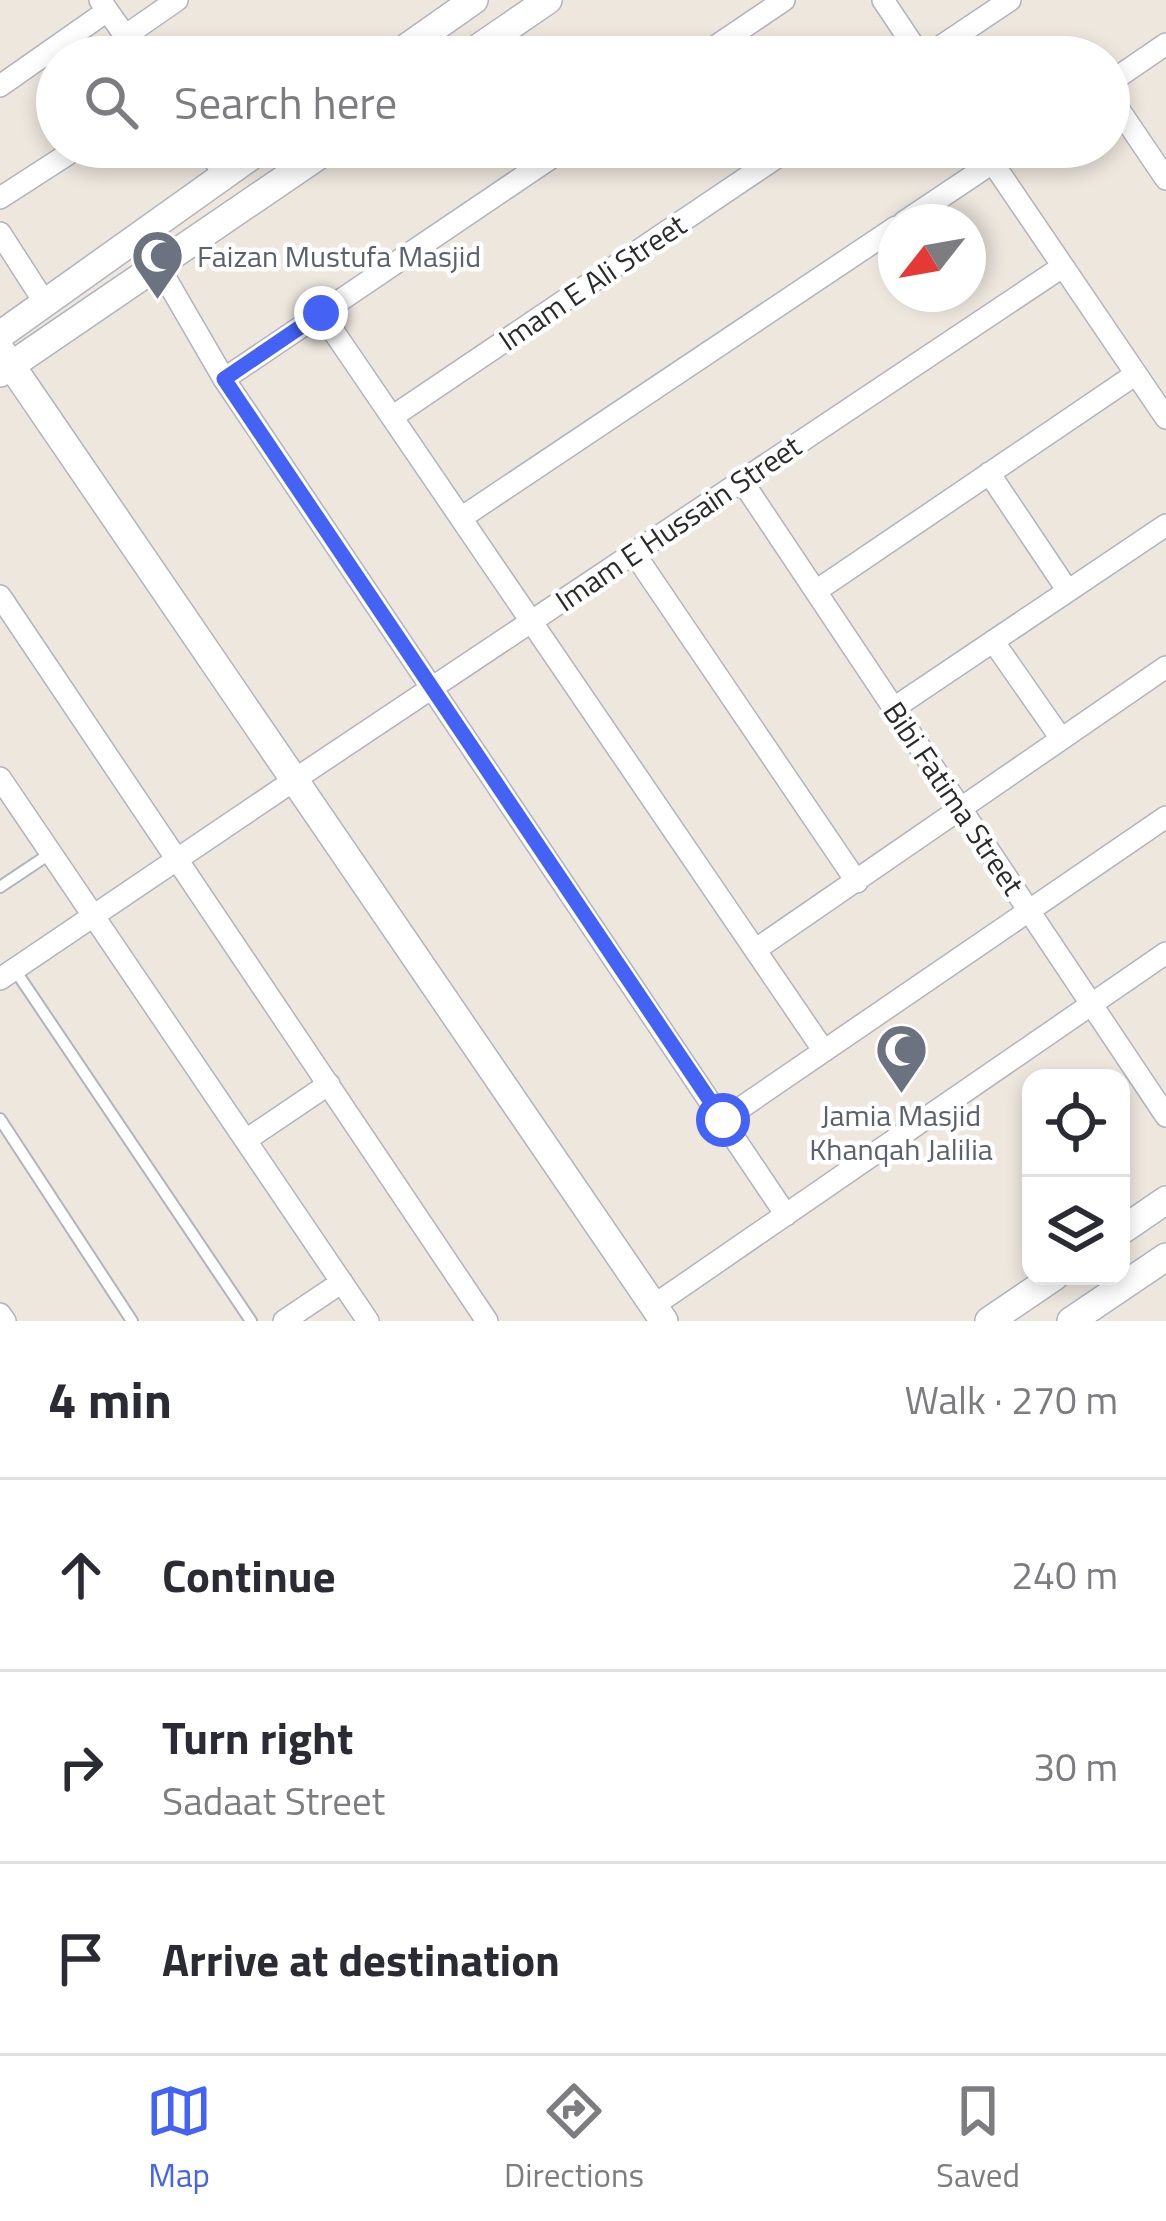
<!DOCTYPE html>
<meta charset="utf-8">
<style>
:root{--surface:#fff;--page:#f2f2f3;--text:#2b2b33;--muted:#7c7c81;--line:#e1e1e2;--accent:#4462f4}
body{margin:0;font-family:"Titillium Web",sans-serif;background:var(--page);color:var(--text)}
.controls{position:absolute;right:36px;bottom:36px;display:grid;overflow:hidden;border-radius:24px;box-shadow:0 6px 18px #0003}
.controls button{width:108px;height:108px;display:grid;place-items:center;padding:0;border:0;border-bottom:3px solid var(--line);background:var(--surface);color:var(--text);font:60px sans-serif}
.compass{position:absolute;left:878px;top:204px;width:108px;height:108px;border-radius:50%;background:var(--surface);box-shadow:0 6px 18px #0003;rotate:239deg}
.stop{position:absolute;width:36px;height:36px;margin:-27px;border:9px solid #4462f4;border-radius:50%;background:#fff}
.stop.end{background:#4462f4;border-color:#fff;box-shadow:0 3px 12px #0008}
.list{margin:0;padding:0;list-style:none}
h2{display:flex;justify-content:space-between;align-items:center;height:156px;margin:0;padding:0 48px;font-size:51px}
h2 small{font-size:39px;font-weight:400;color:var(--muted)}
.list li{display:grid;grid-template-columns:78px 1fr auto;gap:36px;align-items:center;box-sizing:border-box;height:192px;padding:0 48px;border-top:3px solid var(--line)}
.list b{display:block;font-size:45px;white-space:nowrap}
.list p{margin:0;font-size:39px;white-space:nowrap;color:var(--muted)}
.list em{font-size:39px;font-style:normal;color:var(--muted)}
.icon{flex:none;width:66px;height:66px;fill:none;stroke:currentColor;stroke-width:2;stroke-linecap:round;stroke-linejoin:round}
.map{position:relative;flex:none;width:1166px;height:1321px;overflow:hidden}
.search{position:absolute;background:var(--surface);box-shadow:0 6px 18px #0003;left:36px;right:36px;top:36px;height:132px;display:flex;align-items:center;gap:30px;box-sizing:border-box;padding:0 42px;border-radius:66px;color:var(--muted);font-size:45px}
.sheet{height:732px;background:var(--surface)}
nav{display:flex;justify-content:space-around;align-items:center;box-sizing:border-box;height:168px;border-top:3px solid var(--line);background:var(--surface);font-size:33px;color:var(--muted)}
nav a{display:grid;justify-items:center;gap:6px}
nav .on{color:var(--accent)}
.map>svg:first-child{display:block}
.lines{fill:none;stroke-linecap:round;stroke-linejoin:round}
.lane-casing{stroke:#b1b4be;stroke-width:14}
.street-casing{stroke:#b1b4be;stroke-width:24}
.secondary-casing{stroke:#b1b4be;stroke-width:30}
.lane{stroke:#fff;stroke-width:10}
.street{stroke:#fff;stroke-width:21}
.secondary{stroke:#fff;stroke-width:27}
.route{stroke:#4462f4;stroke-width:15}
.labels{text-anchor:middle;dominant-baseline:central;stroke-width:9;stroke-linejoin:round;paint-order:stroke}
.worship-label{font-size:30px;fill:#5b616d;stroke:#fff;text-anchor:start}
.street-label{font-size:30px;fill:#2b2b2b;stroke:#fff}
</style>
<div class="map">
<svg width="1166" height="1321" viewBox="0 0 1166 1321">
<rect width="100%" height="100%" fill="#ede7de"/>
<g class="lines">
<defs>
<path id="lane" d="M0,887L51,853
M15,970L251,1321
M0,1119L132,1321"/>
<path id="street" d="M100,0L140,57
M883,0L921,57
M125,36L177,0
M700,57L784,0
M925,57L1010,0
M1109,83L1166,44
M0,86L107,11
M1109,95L1166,179
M205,147L225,175
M982,147L1166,418
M0,198L79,147
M904,222L1016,147
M0,233L45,303
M159,267L224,379L786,1215
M321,313L824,1051
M224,379L567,147
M392,417L792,147
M989,473L1068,591
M742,481L1166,1116
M461,518L896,227
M634,553L857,882
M816,591L1136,374
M0,596L487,1321
M993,641L1060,737
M894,708L1166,525
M0,778L368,1321
M294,780L1062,267
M755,950L1166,667
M0,979L293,781
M723,1120L1166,817
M246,1140L329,1084
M653,1306L1166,953
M0,1314L5,1321
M284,1321L342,1282"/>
<path id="secondary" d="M393,57L474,0
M465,57L548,0
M0,335L264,147
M0,349L664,1321
M0,373L331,147
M1121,1231L1166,1200
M989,1321L1055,1276
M1071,1321L1166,1257"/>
</defs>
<use href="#lane" class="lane-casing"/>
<use href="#street" class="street-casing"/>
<use href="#secondary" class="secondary-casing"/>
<use href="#lane" class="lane"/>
<use href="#street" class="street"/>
<use href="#secondary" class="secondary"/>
</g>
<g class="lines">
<path class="route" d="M321,313L224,379L723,1120"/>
</g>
<defs>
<symbol id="mosque-pin" viewBox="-11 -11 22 30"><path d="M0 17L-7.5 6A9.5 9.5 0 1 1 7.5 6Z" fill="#6b7280" stroke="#fff"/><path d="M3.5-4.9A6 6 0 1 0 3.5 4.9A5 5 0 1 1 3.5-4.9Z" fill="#fff"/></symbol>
</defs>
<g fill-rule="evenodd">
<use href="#mosque-pin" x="128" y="226" width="59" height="81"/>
<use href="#mosque-pin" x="872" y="1020" width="59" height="81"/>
</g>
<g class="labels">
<g class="worship-label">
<text x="197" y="256">Faizan Mustufa Masjid</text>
<text x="901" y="1115" text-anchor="middle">Jamia Masjid<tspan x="901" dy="34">Khanqah Jalilia</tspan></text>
</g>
<g class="street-label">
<text transform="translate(592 282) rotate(-34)">Imam E Ali Street</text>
<text transform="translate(678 523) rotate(-34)">Imam E Hussain Street</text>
<text transform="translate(954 798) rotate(56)">Bibi Fatima Street</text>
</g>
</g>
</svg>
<div class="controls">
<button><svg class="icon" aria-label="locate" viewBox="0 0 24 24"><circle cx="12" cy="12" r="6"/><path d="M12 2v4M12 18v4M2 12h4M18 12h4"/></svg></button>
<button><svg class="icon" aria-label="layers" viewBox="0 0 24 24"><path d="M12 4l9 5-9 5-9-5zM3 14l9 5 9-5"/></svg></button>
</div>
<svg class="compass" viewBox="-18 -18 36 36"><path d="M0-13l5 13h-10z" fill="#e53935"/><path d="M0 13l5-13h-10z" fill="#7c7c81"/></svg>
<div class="stop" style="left:723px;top:1120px"></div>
<div class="stop end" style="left:321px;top:313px"></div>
<div class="search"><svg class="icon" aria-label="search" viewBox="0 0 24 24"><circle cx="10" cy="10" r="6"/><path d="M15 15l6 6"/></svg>Search here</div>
</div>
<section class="sheet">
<h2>4 min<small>Walk · 270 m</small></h2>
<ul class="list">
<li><svg class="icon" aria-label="ahead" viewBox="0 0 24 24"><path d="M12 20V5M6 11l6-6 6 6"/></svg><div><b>Continue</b></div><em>240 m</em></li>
<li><svg class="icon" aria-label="right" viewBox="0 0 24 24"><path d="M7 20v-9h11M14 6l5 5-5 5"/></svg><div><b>Turn right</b><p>Sadaat Street</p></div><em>30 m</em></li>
<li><svg class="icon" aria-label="arrive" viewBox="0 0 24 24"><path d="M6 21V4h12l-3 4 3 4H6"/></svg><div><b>Arrive at destination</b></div></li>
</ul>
</section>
<nav>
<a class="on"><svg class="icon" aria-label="map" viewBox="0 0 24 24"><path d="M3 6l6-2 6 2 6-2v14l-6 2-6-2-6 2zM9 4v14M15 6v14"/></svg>Map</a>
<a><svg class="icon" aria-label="directions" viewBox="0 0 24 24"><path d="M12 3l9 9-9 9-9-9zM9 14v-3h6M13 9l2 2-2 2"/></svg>Directions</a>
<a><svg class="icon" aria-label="saved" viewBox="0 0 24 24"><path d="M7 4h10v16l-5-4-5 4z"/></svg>Saved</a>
</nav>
